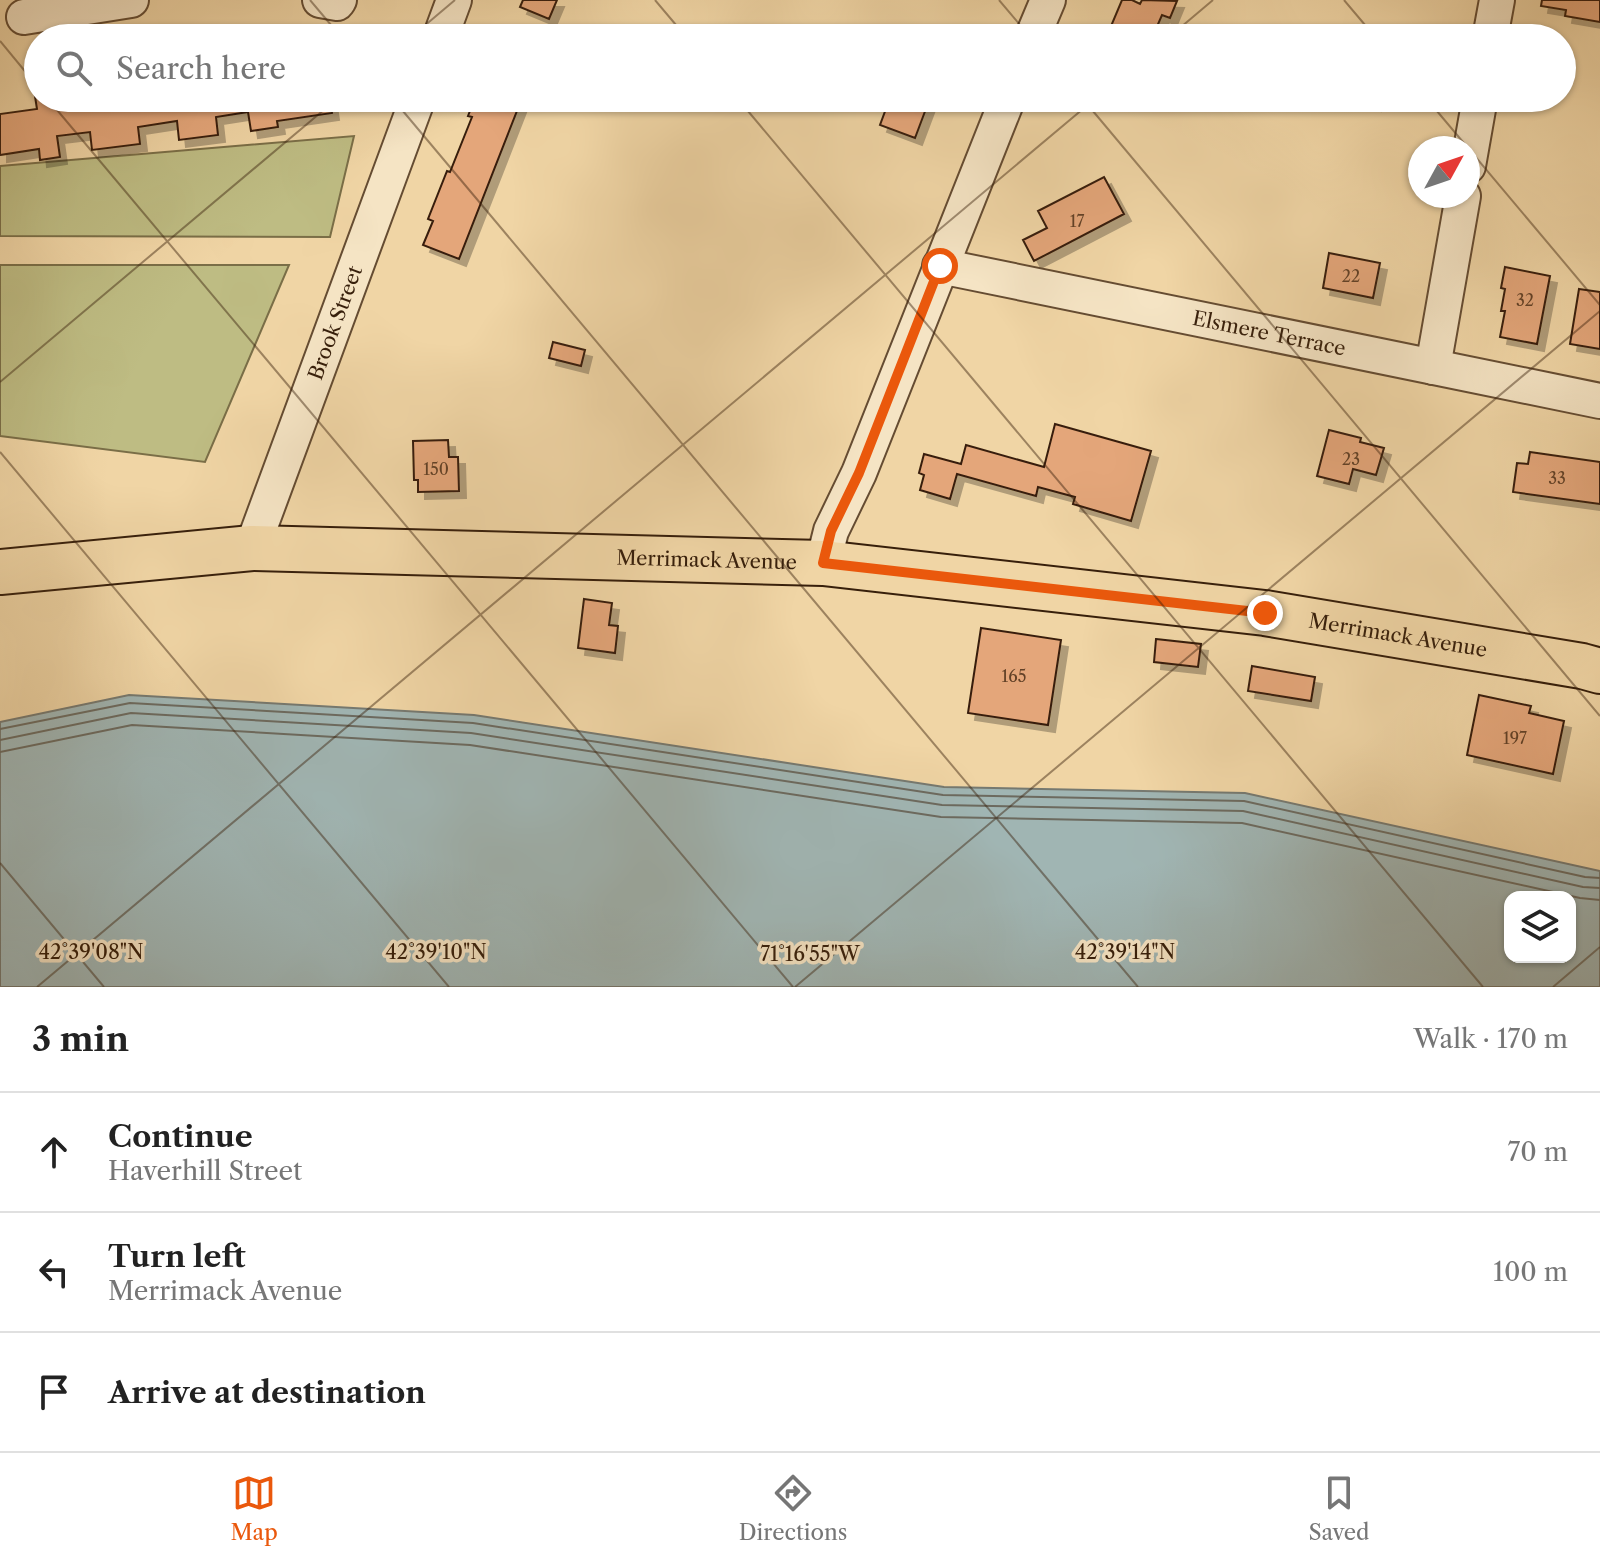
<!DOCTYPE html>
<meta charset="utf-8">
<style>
:root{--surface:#fff;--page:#f6f6f6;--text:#222;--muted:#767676;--line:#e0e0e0;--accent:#ea580c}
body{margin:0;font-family:"Libre Caslon Text",serif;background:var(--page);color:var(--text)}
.controls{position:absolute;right:24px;bottom:24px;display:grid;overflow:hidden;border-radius:16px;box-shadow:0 2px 6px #0004}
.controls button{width:72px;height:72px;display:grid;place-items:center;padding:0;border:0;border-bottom:2px solid var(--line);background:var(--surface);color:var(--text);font:40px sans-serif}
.compass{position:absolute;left:1408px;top:136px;width:72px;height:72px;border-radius:50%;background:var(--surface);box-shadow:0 2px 6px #0004;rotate:50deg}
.stop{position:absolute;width:24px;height:24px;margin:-18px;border:6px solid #ea580c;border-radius:50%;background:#fff}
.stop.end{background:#ea580c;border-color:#fff;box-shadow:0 2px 8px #0008}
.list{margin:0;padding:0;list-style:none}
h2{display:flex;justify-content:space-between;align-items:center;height:104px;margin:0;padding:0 32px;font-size:34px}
h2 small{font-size:26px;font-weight:400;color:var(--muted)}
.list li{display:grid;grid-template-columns:52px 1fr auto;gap:24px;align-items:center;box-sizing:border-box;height:120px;padding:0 32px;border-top:2px solid var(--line)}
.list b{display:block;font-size:30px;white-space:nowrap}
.list p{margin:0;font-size:26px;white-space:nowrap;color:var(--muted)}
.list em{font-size:26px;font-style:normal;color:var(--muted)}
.icon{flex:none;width:44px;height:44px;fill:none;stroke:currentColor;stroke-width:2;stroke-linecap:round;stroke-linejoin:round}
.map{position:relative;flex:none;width:1600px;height:987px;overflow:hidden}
.search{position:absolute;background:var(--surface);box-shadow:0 2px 6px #0004;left:24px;right:24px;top:24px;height:88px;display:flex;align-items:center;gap:20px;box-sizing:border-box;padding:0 28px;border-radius:44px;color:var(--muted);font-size:30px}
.sheet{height:464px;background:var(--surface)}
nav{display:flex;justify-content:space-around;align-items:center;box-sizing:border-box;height:112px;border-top:2px solid var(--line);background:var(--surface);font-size:22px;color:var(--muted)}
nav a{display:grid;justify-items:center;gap:4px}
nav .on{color:var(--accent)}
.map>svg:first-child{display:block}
.green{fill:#bebc83;stroke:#7a6e47;stroke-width:2}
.water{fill:#a0b5b3;stroke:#767970;stroke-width:2;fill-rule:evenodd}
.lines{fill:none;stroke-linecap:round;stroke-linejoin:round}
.shore{stroke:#6c6a5f;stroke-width:2}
.building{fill:#e4a67a;stroke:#371f0b;stroke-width:2;filter:url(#shadow)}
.minor-casing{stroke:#654c32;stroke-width:38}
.major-casing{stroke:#371f0b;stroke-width:48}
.minor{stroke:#f5e4c4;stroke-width:34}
.major{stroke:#f0d5a5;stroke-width:44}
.route{stroke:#ea580c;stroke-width:10}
.ticks{fill:none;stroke:#371f0b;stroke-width:2;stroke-opacity:0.45}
.labels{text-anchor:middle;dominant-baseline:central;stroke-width:7;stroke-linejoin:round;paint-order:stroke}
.number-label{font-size:16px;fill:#624127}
.street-label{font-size:20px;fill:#371f0b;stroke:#f5e4c4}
.ticks-label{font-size:20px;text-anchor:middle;fill:#371f0b;stroke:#f5e4c4;stroke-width:7;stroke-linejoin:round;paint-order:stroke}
</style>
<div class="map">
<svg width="1600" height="987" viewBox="0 0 1600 987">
<defs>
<filter id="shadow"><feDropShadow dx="7" dy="7" stdDeviation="0" flood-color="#0004"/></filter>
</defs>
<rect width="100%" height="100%" fill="#f0d5a5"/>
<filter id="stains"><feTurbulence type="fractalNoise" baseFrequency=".0025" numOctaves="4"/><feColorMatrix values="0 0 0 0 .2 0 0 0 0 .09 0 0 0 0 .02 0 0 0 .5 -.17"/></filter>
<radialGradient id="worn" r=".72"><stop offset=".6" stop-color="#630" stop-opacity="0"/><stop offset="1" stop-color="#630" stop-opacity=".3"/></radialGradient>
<path class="green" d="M354,136L330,237L0,236V166Z
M0,265H289L205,462L0,436Z"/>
<path class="water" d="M129,695L474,715L944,787L1245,793L1600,871V987H0V722ZM1510,897H1570V957H1510Z"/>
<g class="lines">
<path class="shore" d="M0,729L130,703L473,723L943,795L1244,801L1585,877L1600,878
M0,740L131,713L471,733L942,805L1243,811L1583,887L1600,888
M0,752L132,725L470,745L941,817L1242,823L1580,898L1600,900"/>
</g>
<path class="building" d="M523,0H557L549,19L520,7Z
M1122,0H1132L1140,4L1142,0L1177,1L1170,18L1162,15L1152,38H1106Z
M1542,0H1600V22L1565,16L1566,10L1541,6Z
M38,89V98L337,99L330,100L332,113L277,121L278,127L251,131L248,112L216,117L218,135L179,140L177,121L138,127L140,144L92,150L90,132L57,136L60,157L40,160L39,149L0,155V114L37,109L34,90Z
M475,98H522L459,259L423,245L433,221L428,219L447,171L450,172L472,117L468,116Z
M890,98H930L915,138L880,125Z
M1347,98H1375L1374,104L1347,100Z
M1104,177L1124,214L1034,261L1023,240L1047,228L1038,211Z
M1329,253L1380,263L1373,298L1323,288Z
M1505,267L1550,276L1537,344L1500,337L1505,311H1501L1505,289L1501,288Z
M1579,289L1600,292V349L1570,344Z
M553,342L585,350L581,366L549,358Z
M1055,424L1151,451L1131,521L1073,504L1075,497L1038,487L1036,496L957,474L950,499L920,490L924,475L919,473L924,454L961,464L966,445L1044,467Z
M1329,430L1361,438L1360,442L1384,448L1376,475L1353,469L1349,484L1317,476Z
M448,440L449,457H458L459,491L418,492V480H414L413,441Z
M1530,452L1600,462V504L1513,492L1517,463L1528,464Z
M584,599L612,603L609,625L618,626L615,653L578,648Z
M981,628L1061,640L1048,725L968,713Z
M1156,639L1201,644L1198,667L1154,662Z
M1252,666L1315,677L1311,701L1248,691Z
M1479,695L1531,706L1529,713L1564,721L1553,774L1467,755Z"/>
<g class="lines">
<defs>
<g id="minor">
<path d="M320,0L337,3L339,0"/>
<path d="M24,17L131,0"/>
<path d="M440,38L454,0"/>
<path d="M1032,38L1048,0"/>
<path d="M1490,38L1497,0"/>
<path d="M1468,166L1480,98"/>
<path id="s1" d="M940,266L1600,401"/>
<path d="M1433,367L1463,196"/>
<path id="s2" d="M252,548L418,98"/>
<path d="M823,563L831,531L859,473L1008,98"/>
</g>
<g id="major">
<path id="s3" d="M0,572L252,548L823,563L1265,613L1582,666L1600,671"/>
</g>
</defs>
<use href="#minor" class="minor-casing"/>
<use href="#major" class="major-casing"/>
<use href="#minor" class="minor"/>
<use href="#major" class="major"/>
</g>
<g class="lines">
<path class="route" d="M940,266L859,473L831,531L823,563L1265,613"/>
</g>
<path class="ticks" d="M310,0L342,38M655,0L687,38M999,0L1031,38M1344,0L1376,38M410,38L455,0M1168,38L1213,0M0,41L38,87M47,98L793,987M392,98L1138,987M737,98L1483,987M1082,98L1600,716M1426,98L1600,305M0,382L338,98M0,452L449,987M0,863L104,987M37,987L1096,98M795,987L1600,311M1553,987L1600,947"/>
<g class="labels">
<g class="number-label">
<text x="1077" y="221">17</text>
<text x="1351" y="276">22</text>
<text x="1525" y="300">32</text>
<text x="1351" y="459">23</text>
<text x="436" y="469">150</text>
<text x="1557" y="478">33</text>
<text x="1014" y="676">165</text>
<text x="1515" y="738">197</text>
</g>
<g class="street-label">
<text stroke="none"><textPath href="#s2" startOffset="240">Brook Street</textPath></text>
<text stroke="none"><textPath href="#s1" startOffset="336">Elsmere Terrace</textPath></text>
<text stroke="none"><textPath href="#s3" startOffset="708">Merrimack Avenue</textPath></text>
<text stroke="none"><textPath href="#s3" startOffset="1404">Merrimack Avenue</textPath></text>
</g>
</g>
<g class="ticks-label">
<text x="91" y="959">42°39'08"N</text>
<text x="436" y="959">42°39'10"N</text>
<text x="1125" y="959">42°39'14"N</text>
<text x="810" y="961">71°16'55"W</text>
</g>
<rect width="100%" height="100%" filter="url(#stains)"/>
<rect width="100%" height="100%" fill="url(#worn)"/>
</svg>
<div class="controls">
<button><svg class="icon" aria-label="layers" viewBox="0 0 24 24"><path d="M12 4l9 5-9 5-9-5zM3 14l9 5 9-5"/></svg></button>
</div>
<svg class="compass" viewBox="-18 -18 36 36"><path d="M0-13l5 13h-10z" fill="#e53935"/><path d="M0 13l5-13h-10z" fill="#767676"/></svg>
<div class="stop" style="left:940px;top:266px"></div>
<div class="stop end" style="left:1265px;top:613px"></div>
<div class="search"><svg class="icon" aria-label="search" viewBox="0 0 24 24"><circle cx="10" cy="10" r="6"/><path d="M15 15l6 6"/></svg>Search here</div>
</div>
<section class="sheet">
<h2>3 min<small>Walk · 170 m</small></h2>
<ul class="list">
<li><svg class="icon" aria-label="ahead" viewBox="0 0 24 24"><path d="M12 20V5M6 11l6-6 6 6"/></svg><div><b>Continue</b><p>Haverhill Street</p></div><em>70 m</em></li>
<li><svg class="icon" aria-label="left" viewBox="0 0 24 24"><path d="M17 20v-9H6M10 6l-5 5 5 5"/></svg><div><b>Turn left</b><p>Merrimack Avenue</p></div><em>100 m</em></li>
<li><svg class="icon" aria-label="arrive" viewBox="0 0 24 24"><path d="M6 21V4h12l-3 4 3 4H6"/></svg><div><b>Arrive at destination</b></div></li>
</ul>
</section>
<nav>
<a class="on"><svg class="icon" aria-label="map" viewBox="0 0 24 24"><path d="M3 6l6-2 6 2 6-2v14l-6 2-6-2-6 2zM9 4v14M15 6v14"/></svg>Map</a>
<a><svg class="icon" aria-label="directions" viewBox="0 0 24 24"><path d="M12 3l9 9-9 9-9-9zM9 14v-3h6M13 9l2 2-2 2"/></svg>Directions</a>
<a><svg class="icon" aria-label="saved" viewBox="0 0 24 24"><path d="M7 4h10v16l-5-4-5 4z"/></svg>Saved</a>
</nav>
